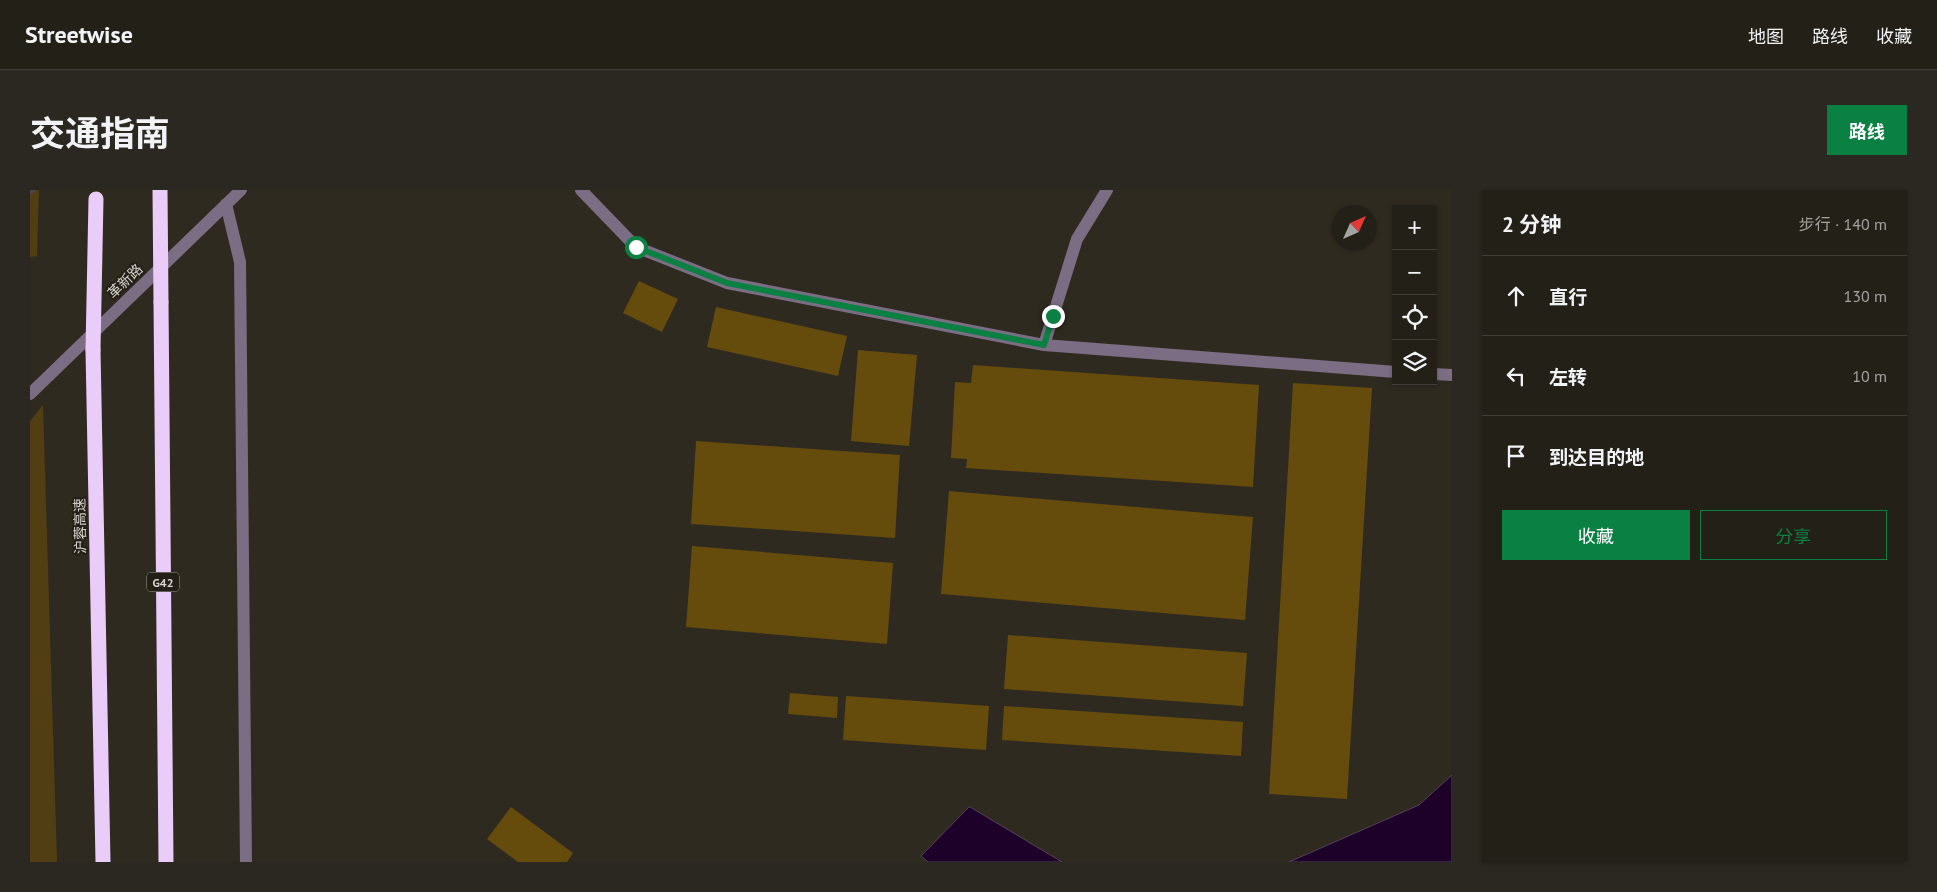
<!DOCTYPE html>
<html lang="zh">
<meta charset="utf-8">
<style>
:root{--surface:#232018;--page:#2b2821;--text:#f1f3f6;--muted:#a3a3a2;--line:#403e37;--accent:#0b8043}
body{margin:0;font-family:"PT Sans","Noto Sans SC",sans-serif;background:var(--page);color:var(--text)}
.controls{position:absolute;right:15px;top:15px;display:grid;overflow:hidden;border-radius:0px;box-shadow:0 1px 4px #0004}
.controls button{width:45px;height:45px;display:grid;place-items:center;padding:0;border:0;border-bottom:1px solid var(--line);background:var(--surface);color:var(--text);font:25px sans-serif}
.compass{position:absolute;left:1302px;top:15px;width:45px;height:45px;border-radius:50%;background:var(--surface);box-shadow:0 1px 4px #0004;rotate:45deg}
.stop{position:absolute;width:15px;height:15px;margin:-11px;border:4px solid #0b8043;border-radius:50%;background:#fff}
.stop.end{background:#0b8043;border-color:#fff;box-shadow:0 1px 5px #0008}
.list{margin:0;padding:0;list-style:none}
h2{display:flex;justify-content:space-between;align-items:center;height:65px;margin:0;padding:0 20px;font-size:21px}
h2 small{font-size:16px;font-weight:400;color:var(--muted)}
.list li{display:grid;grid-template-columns:32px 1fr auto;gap:15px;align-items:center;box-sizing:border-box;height:80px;padding:0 20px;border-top:1px solid var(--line)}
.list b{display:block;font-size:19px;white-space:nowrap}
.list em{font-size:16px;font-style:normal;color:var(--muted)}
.actions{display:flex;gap:10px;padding:15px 20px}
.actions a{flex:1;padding:11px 0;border:1px solid var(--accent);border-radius:0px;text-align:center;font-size:18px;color:var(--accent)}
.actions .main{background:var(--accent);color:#fff}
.icon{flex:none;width:28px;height:28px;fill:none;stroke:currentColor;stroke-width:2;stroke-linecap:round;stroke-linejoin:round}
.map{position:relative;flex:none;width:1422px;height:672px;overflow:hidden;border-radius:0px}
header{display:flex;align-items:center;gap:30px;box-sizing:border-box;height:70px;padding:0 25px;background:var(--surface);border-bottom:1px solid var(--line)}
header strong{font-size:24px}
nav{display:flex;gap:28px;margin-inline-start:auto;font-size:18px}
.intro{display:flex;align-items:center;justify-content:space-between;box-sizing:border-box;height:120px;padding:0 30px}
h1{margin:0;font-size:35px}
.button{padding:12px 22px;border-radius:0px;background:var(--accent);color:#fff;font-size:18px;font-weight:700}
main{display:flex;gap:30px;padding:0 30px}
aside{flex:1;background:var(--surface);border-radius:0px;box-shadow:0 1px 4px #0004}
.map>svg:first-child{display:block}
.green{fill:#513e12}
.water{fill:#1d0129;stroke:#55405a}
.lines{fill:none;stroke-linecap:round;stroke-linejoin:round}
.stream{stroke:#55405a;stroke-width:6}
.building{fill:#654c0d}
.minor{stroke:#7b6d83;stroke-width:12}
.highway{stroke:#e9ccf8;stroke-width:15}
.highway-bridge{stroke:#e9ccf8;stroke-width:15}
.route{stroke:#0b8043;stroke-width:6}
.labels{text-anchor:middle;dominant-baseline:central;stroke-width:4;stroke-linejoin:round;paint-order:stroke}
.shield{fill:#252017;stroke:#a29e97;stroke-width:1}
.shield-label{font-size:12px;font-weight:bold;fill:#d7d4ce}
.street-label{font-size:14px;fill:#d7d4ce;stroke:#252017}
</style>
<header>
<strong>Streetwise</strong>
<nav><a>地图</a><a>路线</a><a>收藏</a></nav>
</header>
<div class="intro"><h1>交通指南</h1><a class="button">路线</a></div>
<main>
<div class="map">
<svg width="1422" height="672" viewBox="0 0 1422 672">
<rect width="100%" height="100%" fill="#2f2a20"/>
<path class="green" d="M0,0H9L7,66L0,67Z
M13,215L27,672H0V231Z"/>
<path class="water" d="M1422,585V672H1259L1389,615Z
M939,617H940L1032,672H898L891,666Z"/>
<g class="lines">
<path class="stream" d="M0,1L2,0"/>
</g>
<path class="building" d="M609,91L648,109L632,142L593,123Z
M686,117L817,146L808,186L677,157Z
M828,160L887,165L879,256L821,251Z
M943,175L1229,195L1223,297L936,278L937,269L921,268L925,192L941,193Z
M1263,193L1342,198L1317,609L1239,604Z
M666,251L870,265L865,348L661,334Z
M919,301L1223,327L1215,430L911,404Z
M662,356L863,373L857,454L656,437Z
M978,445L1217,463L1213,516L974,499Z
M760,503L808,507L807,528L758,524Z
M816,506L959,516L956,560L813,550Z
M974,516L1213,532L1211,566L972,550Z
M481,617L543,663L537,672H488L457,649Z"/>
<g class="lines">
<path class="minor" d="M551,0L606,57L697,93L1014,155L1366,182
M196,14L210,72L216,672
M1014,155L1047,49L1077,0
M1403,184L1422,185
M0,204L211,0"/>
<path class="highway" d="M131,112L136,672
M63,160L73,672"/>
<path class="highway-bridge" d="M130,0L131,112
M63,160L66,9"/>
</g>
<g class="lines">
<path class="route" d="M606,57L697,93L1014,155L1023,126"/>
</g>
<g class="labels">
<rect class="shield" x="117" y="382.5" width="32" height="19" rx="4"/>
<g class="shield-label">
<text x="133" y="392">G42</text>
</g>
<g class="street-label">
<text transform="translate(95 91) rotate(-44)">革新路</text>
<text transform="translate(50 336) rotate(-91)">沪蓉高速</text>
</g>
</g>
</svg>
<div class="controls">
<button>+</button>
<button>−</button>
<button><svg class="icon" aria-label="locate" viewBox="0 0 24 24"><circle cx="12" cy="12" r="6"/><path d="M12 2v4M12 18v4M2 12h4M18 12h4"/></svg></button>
<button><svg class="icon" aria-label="layers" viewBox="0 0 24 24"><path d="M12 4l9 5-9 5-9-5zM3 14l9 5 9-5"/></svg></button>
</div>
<svg class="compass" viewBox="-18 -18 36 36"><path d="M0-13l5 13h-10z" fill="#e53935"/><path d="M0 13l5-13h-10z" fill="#a3a3a2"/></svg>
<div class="stop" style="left:606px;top:57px"></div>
<div class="stop end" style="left:1023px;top:126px"></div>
</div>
<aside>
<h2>2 分钟<small>步行 · 140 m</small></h2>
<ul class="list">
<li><svg class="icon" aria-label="ahead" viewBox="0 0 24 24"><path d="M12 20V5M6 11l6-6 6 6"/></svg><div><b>直行</b></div><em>130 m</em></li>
<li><svg class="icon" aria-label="left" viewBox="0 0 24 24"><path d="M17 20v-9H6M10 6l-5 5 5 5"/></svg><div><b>左转</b></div><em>10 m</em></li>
<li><svg class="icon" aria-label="arrive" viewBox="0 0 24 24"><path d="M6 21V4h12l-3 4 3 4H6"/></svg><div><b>到达目的地</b></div></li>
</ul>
<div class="actions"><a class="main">收藏</a><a>分享</a></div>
</aside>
</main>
